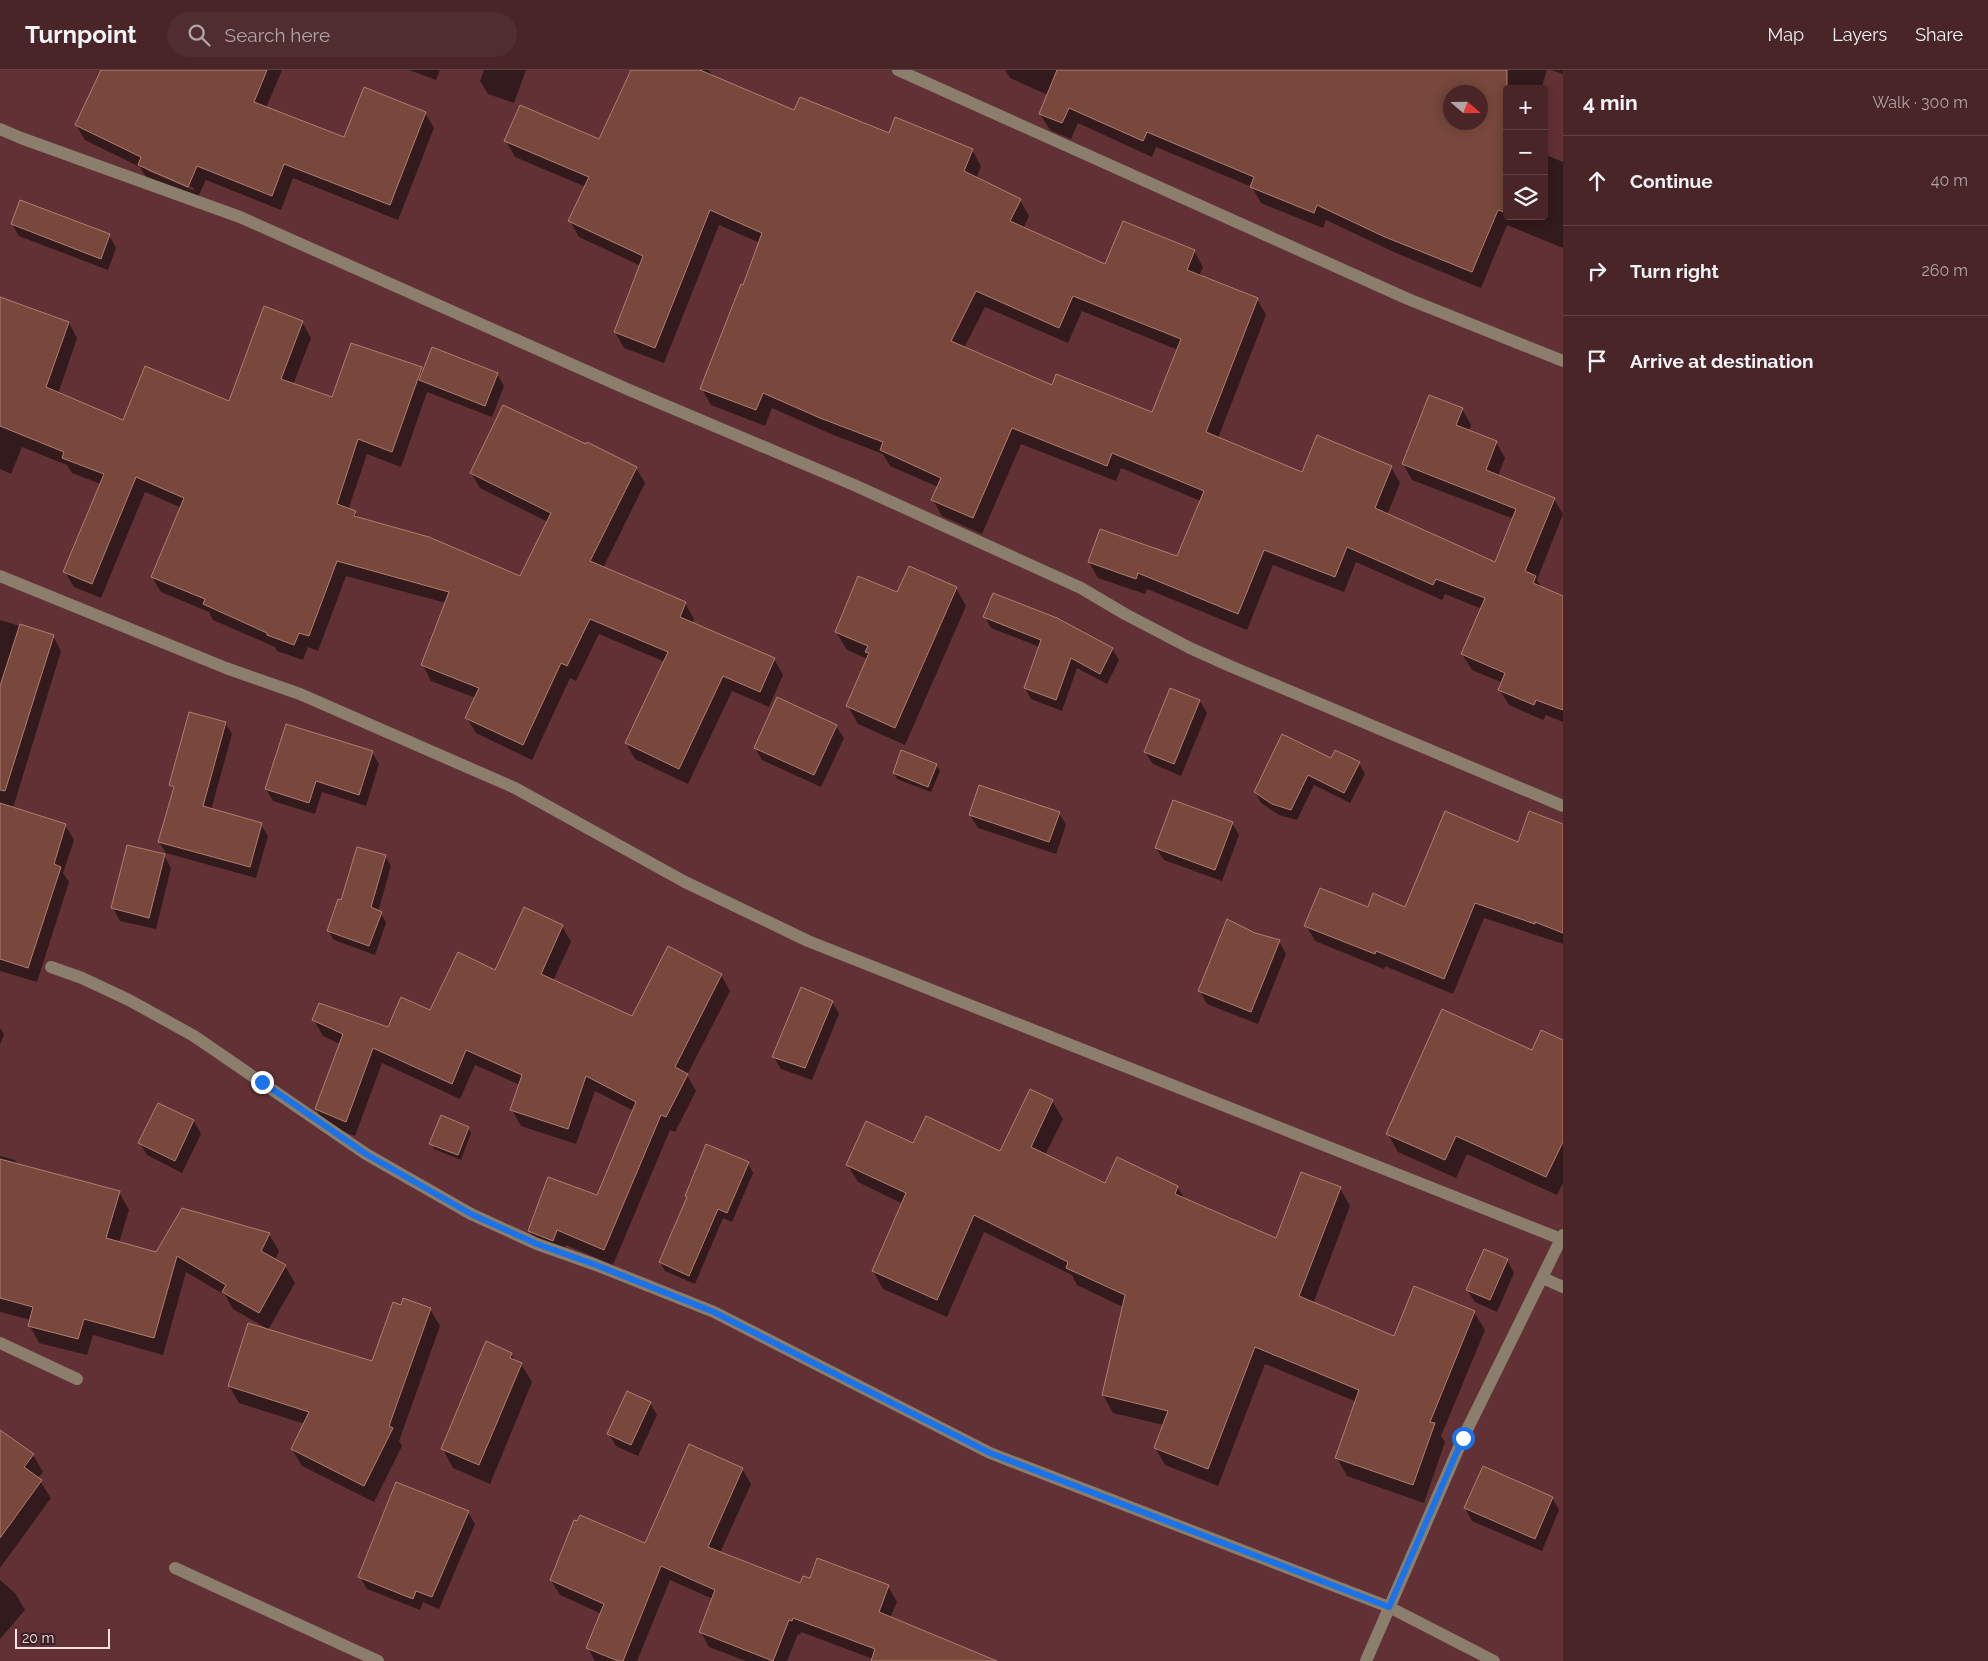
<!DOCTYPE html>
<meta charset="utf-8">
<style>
:root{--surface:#492528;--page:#502d30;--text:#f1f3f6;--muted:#b1a5a8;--line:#614245}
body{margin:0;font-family:Raleway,sans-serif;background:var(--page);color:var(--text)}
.controls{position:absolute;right:15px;top:15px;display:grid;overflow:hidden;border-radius:5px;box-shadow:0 2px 12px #0003}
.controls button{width:45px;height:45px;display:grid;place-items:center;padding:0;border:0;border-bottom:1px solid var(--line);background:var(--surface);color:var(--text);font:25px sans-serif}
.compass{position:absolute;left:1443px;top:15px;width:45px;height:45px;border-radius:50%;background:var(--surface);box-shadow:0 2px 12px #0003;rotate:110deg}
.scale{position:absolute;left:15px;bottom:12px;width:95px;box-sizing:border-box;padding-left:5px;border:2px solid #ffe0e1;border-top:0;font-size:14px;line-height:18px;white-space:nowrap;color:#ffe0e1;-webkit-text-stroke:4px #372122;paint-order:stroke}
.stop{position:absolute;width:15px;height:15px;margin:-11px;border:4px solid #1a73e8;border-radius:50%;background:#fff}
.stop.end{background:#1a73e8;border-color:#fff;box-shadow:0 1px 5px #0008}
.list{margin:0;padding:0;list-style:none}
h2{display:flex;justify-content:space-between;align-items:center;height:65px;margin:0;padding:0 20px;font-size:21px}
h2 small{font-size:16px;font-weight:400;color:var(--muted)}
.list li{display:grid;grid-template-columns:32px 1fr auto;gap:15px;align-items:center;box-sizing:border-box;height:90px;padding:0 20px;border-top:1px solid var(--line)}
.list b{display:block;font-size:19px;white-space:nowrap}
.list em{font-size:16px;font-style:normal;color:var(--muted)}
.icon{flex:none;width:28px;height:28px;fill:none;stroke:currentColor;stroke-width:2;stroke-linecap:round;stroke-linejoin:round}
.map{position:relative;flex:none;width:1563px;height:1591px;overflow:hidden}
header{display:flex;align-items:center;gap:30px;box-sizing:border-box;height:70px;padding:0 25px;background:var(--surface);border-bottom:1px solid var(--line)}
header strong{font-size:24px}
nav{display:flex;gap:28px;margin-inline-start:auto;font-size:18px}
.search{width:350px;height:45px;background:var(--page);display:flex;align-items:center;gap:12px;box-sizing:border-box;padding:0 18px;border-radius:28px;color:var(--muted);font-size:19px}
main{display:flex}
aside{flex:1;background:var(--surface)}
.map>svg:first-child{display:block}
.shadow{fill:#0007;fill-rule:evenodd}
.building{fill:#77483b;stroke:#b27e70;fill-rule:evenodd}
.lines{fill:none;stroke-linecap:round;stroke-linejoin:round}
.minor{stroke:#8b7e6c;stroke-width:12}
.route{stroke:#1a73e8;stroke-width:6}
</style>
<header>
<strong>Turnpoint</strong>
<div class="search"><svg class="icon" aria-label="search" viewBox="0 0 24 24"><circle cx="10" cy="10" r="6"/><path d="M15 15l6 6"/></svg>Search here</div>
<nav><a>Map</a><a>Layers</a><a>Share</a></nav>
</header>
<main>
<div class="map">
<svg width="1563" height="1591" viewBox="0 0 1563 1591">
<rect width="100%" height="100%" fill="#613135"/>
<path class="shadow" d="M102,0H282L266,38L345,69L425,43L434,58L398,150L293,108L281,140L206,110L196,131L148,110L140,97L85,70L76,55ZM148,98L194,118L193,120L148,101Z
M409,0H440L436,10Z
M484,0H526L514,33L488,24L480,11Z
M632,0H709L713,7L795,42L889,65L972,80L981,96L976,109L1020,130L1029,146L1023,159L1106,196L1194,181L1203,197L1199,206L1257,229L1266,245L1218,368L1303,403L1391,397L1400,413L1387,445L1496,494L1514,449L1412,410L1403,394L1462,339L1471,355L1469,361L1496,372L1505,388L1498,406L1554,429L1563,444L1537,510L1542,518L1563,527V652L1546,645L1543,650L1509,635L1500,620L1503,613L1472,600L1462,584L1482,539L1445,524L1442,530L1356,492L1344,522L1273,495L1247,560L1147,519L1145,524L1098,508L1089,492L1178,488L1201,431L1121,398L1116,411L1021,374L982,464L942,446L933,430L938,417L890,396L883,384L831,364L772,338L765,356L711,335L702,319L744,216L760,173L719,155L664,293L624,278L615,262L641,196L579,167L570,151L586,117L515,87L506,71H600ZM985,237L1068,273L1082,241L1178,280L1153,344L1052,317L964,278Z
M1005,0H1547L1541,19H1507V146H1544V84L1563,92V178L1507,155L1481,218L1396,183L1326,150L1323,158L1261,133L1252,117L1156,77L1152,87L1078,53L1071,69L1050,60L1040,44L1048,25L1010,8ZM1450,22H1480V52H1450Z
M1551,0H1563V4Z
M12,154L109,165L116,178L108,200L19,166Z
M0,228L69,253L77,268L58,324L124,352L229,332L302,252L311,268L293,315L333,329L421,298L423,302L497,304L504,316L492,347L427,322L401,397L367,384L348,440L355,442L359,449L521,508L548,452L480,418L471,403L636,398L645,413L603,498L685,533L694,549L692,554L774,589L783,605L769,637L732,621L688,714L635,689L626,673L665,592L599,564L576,611L570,608L532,690L476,663L467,648L476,628L431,611L423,595L446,533L346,506L318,581L308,577L303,590L277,581L275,577L213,550L209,542L161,522L152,507L182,438L145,422L101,528L74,517L65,502L101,414L72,403L67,395L22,377L11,404L0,399Z
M956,518L966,536L905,675L858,654L848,636L868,589L847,580L836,562L897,524Z
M985,547L1057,550L1112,579L1119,590L1107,614L1077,598L1062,641L1031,629L1025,618L1040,577L991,558Z
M0,550L53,566L61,581L13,738L65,755L74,770L63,803L69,812L37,912L0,901Z
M1200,631L1207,643L1181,706L1153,694L1145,682Z
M225,653L232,664L211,740L261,755L268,766L256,808L166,783L159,772L174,721L171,715Z
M836,656L844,668L821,717L762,690L755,678Z
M372,682L379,694L366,736L322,722L315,744L273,731L266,719Z
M1332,690L1359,693L1365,704L1350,733L1314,715L1297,750L1279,745L1261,733L1255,722Z
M936,695L940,701L931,722L897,709L894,703Z
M1059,743L1066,755L1056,784L978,758L970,745Z
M1232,753L1239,765L1222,811L1164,790L1156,778Z
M1518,773L1563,787V874L1484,848L1453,924L1385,896L1384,899L1315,871L1306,855L1368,839L1406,838Z
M164,785L171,798L156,859L120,851L113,838Z
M385,786L391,796L378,842L381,843L386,853L375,885L334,870L328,861L342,832Z
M562,856L571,872L553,911L632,947L721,905L730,921L687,1005L696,1021L675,1062L670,1060L613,1195L566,1175L561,1186L539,1177L530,1161L598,1126L634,1041L595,1021L576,1074L521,1056L512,1040L520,1015L475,995L460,1029L382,993L355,1066L325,1055L316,1039L340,974L323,966L314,950L388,959L431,942L496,902Z
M1254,864L1279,871L1286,884L1258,954L1207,934L1200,921Z
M832,932L839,944L812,1010L781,999L773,986Z
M0,958L4,964L0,975Z
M1563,972V1113L1557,1125L1467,1084L1456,1108L1398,1082L1388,1064L1532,981Z
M1052,1031L1063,1049L1045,1085L1105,1115L1177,1117L1185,1129L1277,1170L1340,1118L1350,1136L1313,1234L1395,1268L1474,1242L1485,1260L1441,1366L1445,1372L1424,1433L1347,1406L1337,1388L1357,1332L1265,1294L1218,1416L1165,1395L1155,1377L1164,1355L1113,1343L1103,1325L1123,1237L1077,1215L1072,1205L984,1162L947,1247L883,1219L873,1201L903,1134L858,1112L847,1094L913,1075L1001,1083Z
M158,1035L194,1051L201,1064L182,1103L147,1085L140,1073Z
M468,1058L471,1063L461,1090L434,1079L431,1073Z
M0,1086L15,1090L19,1096L119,1122L129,1140L119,1173L156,1183L269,1164L279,1181L275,1190L285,1196L295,1213L268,1260L372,1293L430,1239L440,1256L399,1371L402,1376L374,1432L302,1396L292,1379L305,1354L239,1333L229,1316L268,1259L233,1239L225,1225L186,1202L163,1285L93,1265L87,1285L39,1273L30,1256L31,1250L0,1242Z
M748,1093L753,1103L732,1152L723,1148L695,1214L665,1201L660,1192L688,1128Z
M1507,1190L1514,1203L1497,1242L1475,1232L1467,1220Z
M511,1284L516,1292L521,1294L532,1312L490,1414L453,1398L443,1379Z
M650,1333L657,1345L638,1386L616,1376L609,1364Z
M9,1368L33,1385L43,1402L38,1408L51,1428L0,1498V1380Z
M742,1399L751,1414L720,1483L801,1515L888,1516L897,1532L890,1548L973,1591H872L873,1589L801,1562L800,1565L798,1564L787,1591H746L709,1577L701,1562L713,1529L670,1510L637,1591H595L588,1578L602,1544L560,1525L551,1510L646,1474Z
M1552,1428L1559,1440L1542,1481L1472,1451L1465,1438Z
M468,1442L475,1454L439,1539L423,1532L420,1540L367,1519L360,1507Z
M0,1510L15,1523L25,1540L0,1569Z"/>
<path class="building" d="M101,0H267L254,32L344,67L364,17L426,42L390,135L284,94L272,126L197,96L188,117L138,95L141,87L75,55Z
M631,0H700L794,40L800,27L889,63L895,47L973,79L964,101L1021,129L1010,151L1105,194L1123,151L1195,180L1187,200L1258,228L1206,362L1302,402L1317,365L1392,396L1375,438L1495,492L1516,439L1402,394L1429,325L1463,338L1456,355L1497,371L1486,400L1555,428L1525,501L1536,506L1533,513L1563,526V640L1536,630L1534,635L1498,620L1505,603L1461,584L1485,528L1436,509L1433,515L1347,477L1335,507L1264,480L1238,544L1138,503L1136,509L1088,492L1100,459L1177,486L1204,421L1112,383L1107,396L1012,358L973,448L931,430L941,408L880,380L883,372L820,348L763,323L756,340L700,319L741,214L743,215L762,163L710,140L655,278L614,262L643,186L568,151L589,107L504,71L520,35L599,69ZM976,221L1059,258L1073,226L1181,269L1152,342L1056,304L1052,315L951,271Z
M1057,0H1507V143L1498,140L1472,202L1385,167L1317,135L1314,143L1250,117L1254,107L1147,62L1143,71L1069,38L1062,53L1039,44ZM1450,22H1480V52H1450Z
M20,130L110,164L101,189L11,154Z
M0,227L69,252L46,317L123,350L145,296L229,331L264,236L303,251L281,309L332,327L351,273L422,297L392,382L358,369L337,434L356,441L354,446L429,467L520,506L551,443L470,403L503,335L586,374L587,372L637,397L590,491L686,532L680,547L775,588L760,622L723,606L679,699L625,673L668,582L590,549L567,596L561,593L523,675L465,648L479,618L421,595L449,522L337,491L309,566L299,563L294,575L267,565V563L203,534L205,529L151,507L184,428L136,407L92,514L63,502L104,404L62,388L64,382L0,356Z
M432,277L498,303L485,336L419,310Z
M909,496L957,517L895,658L846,636L869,583L865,582L868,576L835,562L858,506L897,522Z
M993,523L1057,548L1113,578L1100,604L1071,588L1056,630L1024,618L1041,570L983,547Z
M20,554L54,565L5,721L0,720V616Z
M1170,618L1200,630L1174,694L1144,682Z
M777,627L837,655L814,705L754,678Z
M189,642L226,652L203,736L262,753L250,797L158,772L174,717L169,715Z
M286,654L373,681L359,725L316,711L309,733L265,719Z
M1282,664L1331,688L1335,680L1360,692L1344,723L1308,705L1291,740L1272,734L1254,722Z
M901,680L937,694L928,717L893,703Z
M979,715L1060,742L1049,772L969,745Z
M1173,730L1233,752L1215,800L1155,778Z
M0,733L66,754L54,794L61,797L28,898L0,889Z
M1445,741L1518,772L1529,741L1563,754V863L1535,852V854L1475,833L1444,909L1376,881L1375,884L1304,856L1320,818L1368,837L1373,823L1405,837Z
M127,775L165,784L149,848L111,838Z
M357,777L386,785L371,837L382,842L369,876L327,861L338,829L341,830Z
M524,837L563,855L541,904L632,946L668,876L722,904L675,997L688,1004L666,1047L661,1045L604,1180L557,1160L553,1171L528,1161L548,1107L597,1125L636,1032L586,1006L568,1059L510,1040L522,1005L466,980L452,1014L373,978L346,1052L315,1039L343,964L312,950L319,933L388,957L401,927L430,940L458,882L495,900Z
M1227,849L1255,863L1280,870L1251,942L1198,921Z
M801,917L833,931L805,998L772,987Z
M1442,939L1532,980L1541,960L1563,970V1072L1546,1107L1456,1066L1445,1090L1386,1064Z
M1030,1019L1053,1030L1031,1077L1105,1113L1117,1087L1178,1116L1175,1124L1276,1168L1301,1102L1341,1117L1299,1226L1394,1266L1414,1216L1475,1241L1430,1352L1435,1353L1413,1415L1335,1388L1359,1320L1255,1277L1208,1399L1154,1378L1168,1341L1102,1325L1125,1225L1066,1198L1068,1192L974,1145L937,1230L872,1201L906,1123L846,1095L866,1051L913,1073L926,1046L1000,1081Z
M158,1033L194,1050L175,1091L138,1073Z
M441,1045L469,1057L458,1085L429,1074Z
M706,1074L749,1092L727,1143L718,1139L689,1206L659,1192L687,1127L685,1126Z
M0,1089L120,1121L106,1168L156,1182L182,1138L270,1163L261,1181L286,1195L259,1243L222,1222L226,1215L177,1186L154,1268L84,1249L78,1269L28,1256L33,1237L0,1228Z
M1484,1179L1508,1189L1490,1230L1466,1220Z
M403,1228L431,1238L389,1356L393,1358L364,1416L291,1379L309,1342L228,1316L248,1253L372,1291L393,1232L401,1235Z
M486,1271L512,1283L510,1288L522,1293L479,1395L441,1379Z
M627,1321L651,1332L631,1375L607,1364Z
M0,1360L34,1384L24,1397L42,1410L0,1468Z
M689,1374L743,1398L708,1477L800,1513L803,1506L810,1508L817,1488L889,1515L879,1542L997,1591H871L875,1579L793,1548L792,1551L789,1550L773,1591L699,1562L715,1520L661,1496L623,1591H618L586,1578L604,1534L550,1510L574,1450L577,1451L580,1445L645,1473Z
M1483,1396L1553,1427L1535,1469L1464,1438Z
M396,1412L469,1441L432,1527L416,1521L413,1529L358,1507Z"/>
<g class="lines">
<path class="minor" d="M898,0L1408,229L1563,291
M0,59L21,68L240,147L627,319L854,415L1081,518L1125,544L1190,578L1230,596L1563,736
M0,506L226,598L300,624L515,718L685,812L808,871L1561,1169
M51,897L82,908L129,930L194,966L366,1084L471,1144L537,1174L596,1195L714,1242L990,1383L1389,1537L1494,1591
M1543,1208L1563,1217
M0,1273L77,1309
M175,1498L378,1591
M1366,1591L1463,1368L1563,1165"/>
</g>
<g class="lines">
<path class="route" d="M262,1012L366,1084L471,1144L537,1174L596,1195L714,1242L990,1383L1389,1537L1463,1368"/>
</g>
</svg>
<div class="controls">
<button>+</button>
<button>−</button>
<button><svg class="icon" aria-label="layers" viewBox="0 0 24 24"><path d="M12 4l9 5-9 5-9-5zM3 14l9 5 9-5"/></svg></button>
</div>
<svg class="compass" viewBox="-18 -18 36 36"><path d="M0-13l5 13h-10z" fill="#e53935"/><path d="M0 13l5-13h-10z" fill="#b1a5a8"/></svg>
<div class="scale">20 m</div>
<div class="stop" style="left:1463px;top:1368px"></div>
<div class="stop end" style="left:262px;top:1012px"></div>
</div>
<aside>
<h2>4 min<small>Walk · 300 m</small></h2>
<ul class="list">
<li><svg class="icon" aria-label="ahead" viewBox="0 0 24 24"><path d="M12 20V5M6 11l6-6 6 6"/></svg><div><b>Continue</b></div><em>40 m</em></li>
<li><svg class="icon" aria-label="right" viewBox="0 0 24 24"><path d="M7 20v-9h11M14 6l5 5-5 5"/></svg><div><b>Turn right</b></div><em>260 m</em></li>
<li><svg class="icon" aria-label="arrive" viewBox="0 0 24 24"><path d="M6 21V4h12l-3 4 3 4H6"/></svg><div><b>Arrive at destination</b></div></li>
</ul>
</aside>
</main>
